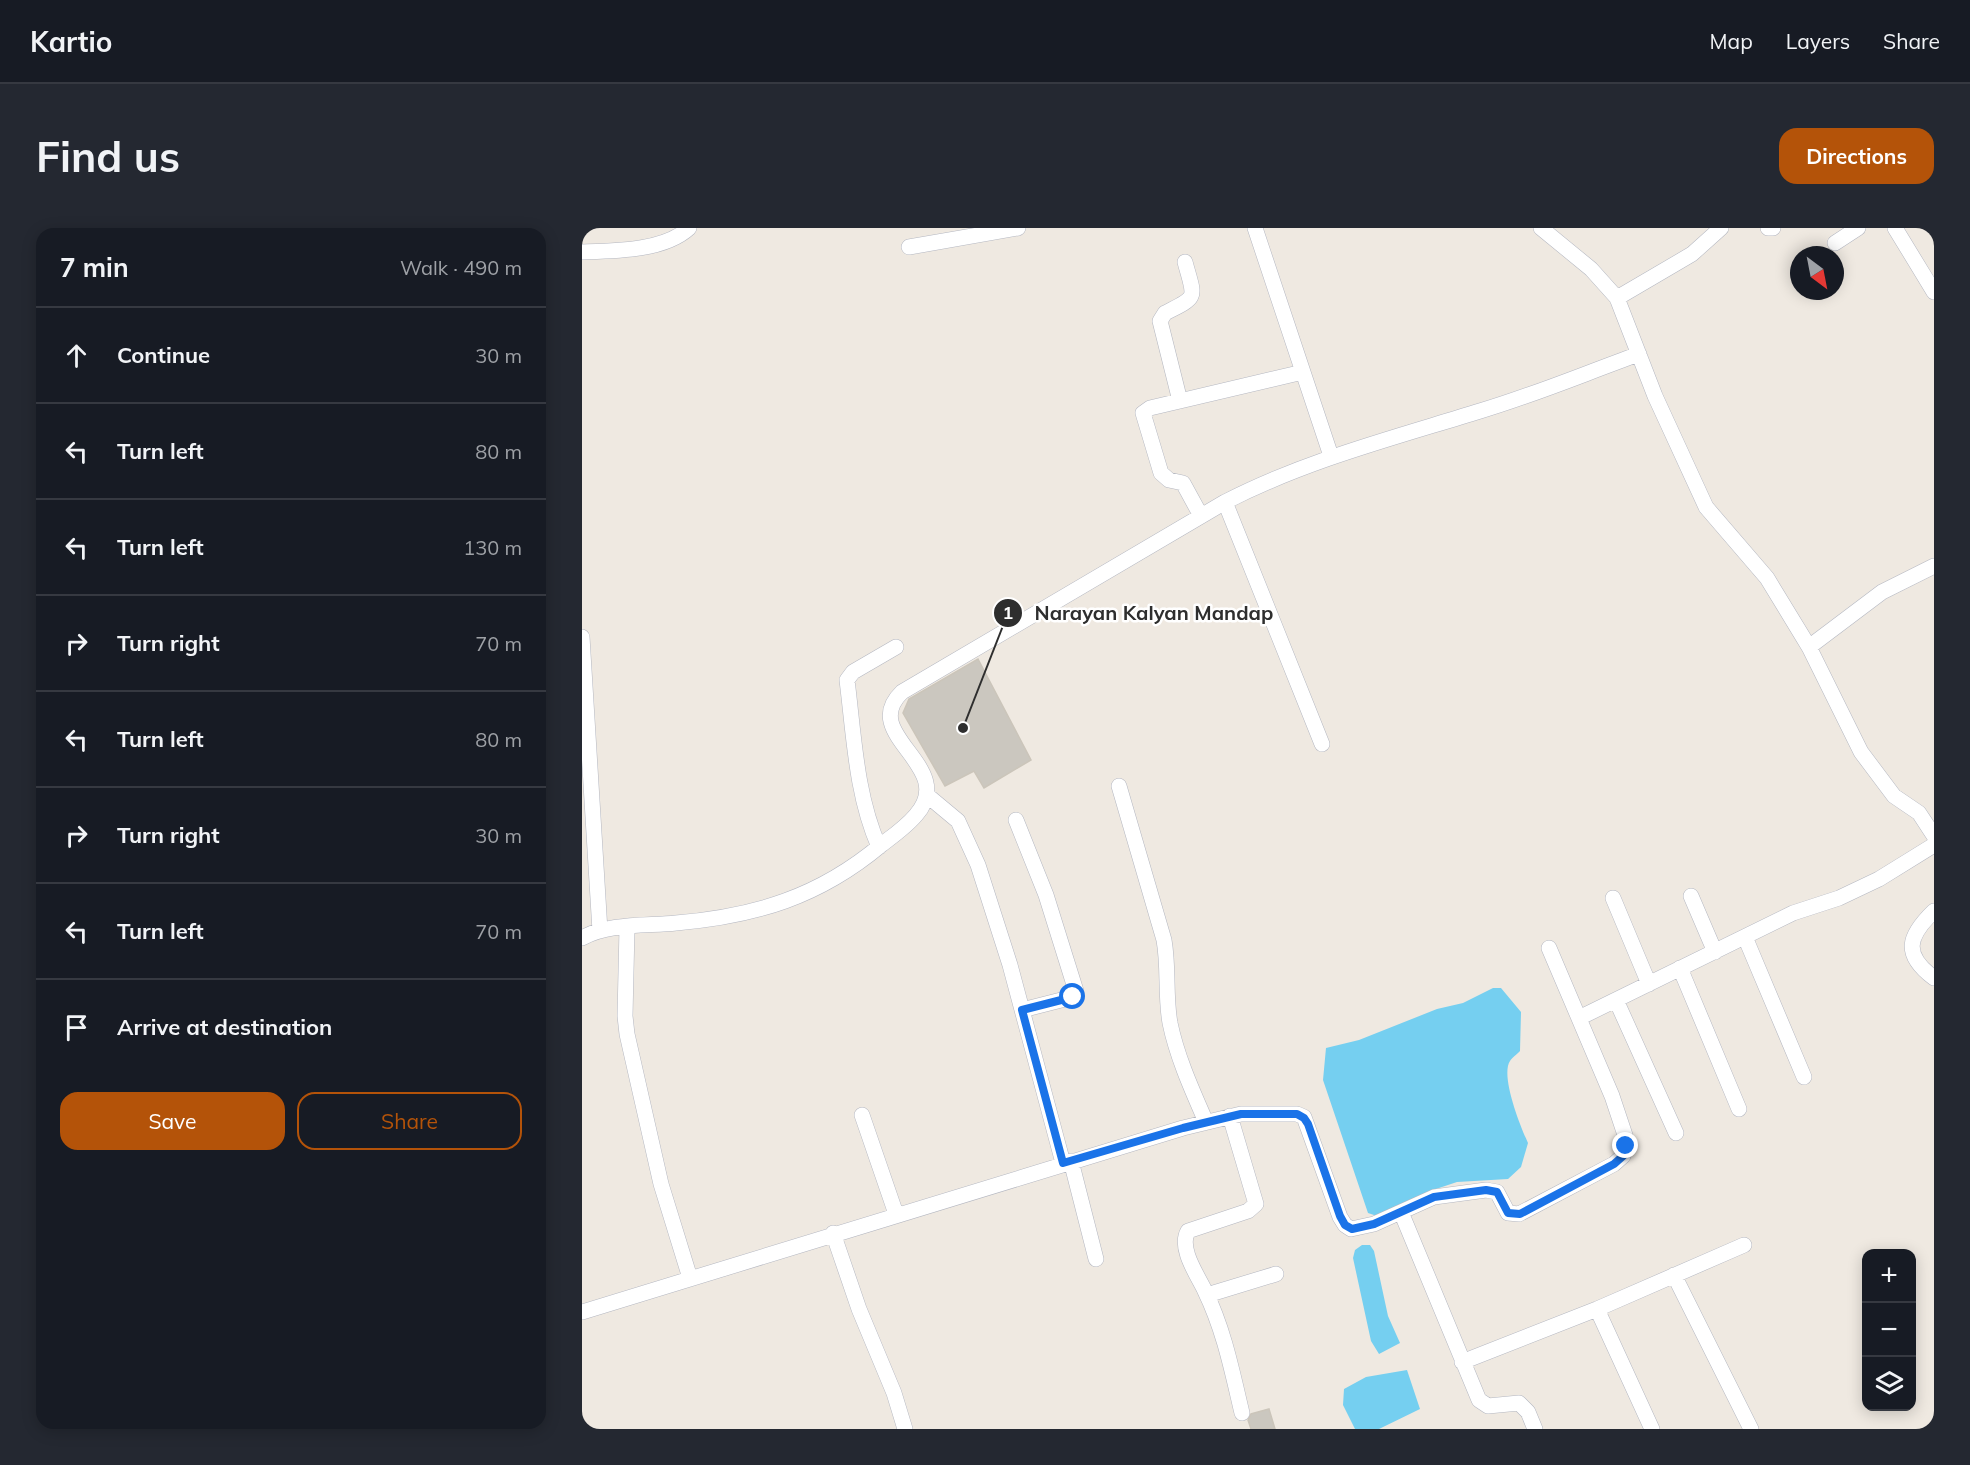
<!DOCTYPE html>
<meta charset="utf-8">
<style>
:root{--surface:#171b24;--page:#242831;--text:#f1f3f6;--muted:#9ea1a6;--line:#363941;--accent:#b45309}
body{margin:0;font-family:Mulish,sans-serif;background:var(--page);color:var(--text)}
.controls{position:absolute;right:18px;bottom:18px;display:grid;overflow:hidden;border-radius:12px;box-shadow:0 3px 15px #0003}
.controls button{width:54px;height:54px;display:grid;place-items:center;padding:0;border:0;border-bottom:2px solid var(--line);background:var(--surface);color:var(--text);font:30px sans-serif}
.compass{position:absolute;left:1208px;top:18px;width:54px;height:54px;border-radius:50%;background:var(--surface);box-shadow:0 3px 15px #0003;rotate:148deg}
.stop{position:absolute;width:18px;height:18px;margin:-14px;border:4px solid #1a73e8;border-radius:50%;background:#fff}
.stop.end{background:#1a73e8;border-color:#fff;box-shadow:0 2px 6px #0008}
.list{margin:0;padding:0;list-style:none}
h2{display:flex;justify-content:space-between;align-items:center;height:78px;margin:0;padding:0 24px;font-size:26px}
h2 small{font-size:20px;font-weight:400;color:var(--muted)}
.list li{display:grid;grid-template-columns:39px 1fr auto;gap:18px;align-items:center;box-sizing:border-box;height:96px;padding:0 24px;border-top:2px solid var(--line)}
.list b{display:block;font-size:22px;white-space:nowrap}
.list em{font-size:20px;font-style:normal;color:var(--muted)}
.actions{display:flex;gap:12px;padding:18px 24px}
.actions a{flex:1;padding:14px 0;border:2px solid var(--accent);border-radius:18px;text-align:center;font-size:21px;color:var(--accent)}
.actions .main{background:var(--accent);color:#fff}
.icon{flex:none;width:33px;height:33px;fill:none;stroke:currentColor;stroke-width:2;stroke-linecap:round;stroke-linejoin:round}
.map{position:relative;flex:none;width:1352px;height:1201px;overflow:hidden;border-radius:18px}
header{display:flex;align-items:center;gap:36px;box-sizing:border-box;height:84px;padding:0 30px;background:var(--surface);border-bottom:2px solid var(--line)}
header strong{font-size:28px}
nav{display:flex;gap:33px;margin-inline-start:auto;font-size:21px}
.intro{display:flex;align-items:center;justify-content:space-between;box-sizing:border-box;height:144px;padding:0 36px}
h1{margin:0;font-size:42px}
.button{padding:15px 27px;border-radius:18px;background:var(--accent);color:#fff;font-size:21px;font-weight:700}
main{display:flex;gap:36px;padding:0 36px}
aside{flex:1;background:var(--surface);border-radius:18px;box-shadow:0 3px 15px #0003}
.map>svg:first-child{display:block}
.water{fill:#75cff0}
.building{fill:#cbc7bf;stroke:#cbc5ba;stroke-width:1.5}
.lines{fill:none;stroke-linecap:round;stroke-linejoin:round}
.minor-casing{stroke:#b4b7c1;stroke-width:16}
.minor{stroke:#fff;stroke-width:15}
.route{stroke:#1a73e8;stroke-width:8}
.leader{fill:none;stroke:#2e2e2e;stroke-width:2}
.callout-dot{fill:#2e2e2e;stroke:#fff;stroke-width:2}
.mark-label{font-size:18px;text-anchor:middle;font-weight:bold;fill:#fff}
.callout-label{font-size:20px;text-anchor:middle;font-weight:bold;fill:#2e2e2e;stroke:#fff;stroke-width:5;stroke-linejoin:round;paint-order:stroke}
</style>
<header>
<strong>Kartio</strong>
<nav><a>Map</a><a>Layers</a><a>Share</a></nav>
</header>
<div class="intro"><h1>Find us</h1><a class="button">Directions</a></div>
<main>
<aside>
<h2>7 min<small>Walk · 490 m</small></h2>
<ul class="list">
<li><svg class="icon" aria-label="ahead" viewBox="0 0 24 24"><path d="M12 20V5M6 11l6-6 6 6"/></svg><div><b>Continue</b></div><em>30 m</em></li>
<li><svg class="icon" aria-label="left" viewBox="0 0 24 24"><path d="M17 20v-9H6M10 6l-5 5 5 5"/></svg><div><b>Turn left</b></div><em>80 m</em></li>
<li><svg class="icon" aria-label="left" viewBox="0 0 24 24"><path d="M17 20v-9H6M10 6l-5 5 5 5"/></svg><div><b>Turn left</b></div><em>130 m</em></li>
<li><svg class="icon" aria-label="right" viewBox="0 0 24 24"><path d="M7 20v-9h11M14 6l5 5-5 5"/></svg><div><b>Turn right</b></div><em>70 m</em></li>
<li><svg class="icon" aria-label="left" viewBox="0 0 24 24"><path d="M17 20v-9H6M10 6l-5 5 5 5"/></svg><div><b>Turn left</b></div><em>80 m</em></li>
<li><svg class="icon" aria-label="right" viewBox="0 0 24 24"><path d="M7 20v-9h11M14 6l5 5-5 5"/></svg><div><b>Turn right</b></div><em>30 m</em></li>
<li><svg class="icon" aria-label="left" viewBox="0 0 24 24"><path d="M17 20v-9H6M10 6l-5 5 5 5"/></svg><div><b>Turn left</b></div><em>70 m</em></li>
<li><svg class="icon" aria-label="arrive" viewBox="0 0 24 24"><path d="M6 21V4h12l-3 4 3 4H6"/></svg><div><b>Arrive at destination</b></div></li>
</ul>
<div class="actions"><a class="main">Save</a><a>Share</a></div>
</aside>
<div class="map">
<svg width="1352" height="1201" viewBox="0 0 1352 1201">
<rect width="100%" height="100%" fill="#efe9e1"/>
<path class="water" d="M911,760H919L939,784L938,823C935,826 930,830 928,833C918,848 939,900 946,915L939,939L926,951L875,954L851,962L801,990L786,985L741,852L744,820L777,812L855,781L881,775Z
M780,1017H788L792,1023L806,1088L818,1115L797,1126L789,1113L771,1030L773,1022Z
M825,1142L838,1181L797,1201H773L761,1177L762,1161L784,1149Z"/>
<path class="building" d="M396,431L449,532L402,560L392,543L363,558L321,485L327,471Z
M687,1181L693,1201H669L666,1192L669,1186Z"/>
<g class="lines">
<defs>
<path id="minor" d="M673,0L749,228
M959,0L1009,41L1035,70L1073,168L1124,279L1185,350L1227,419L1279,524L1312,568L1337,585L1352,608
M1186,0H1191
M1313,0L1352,64
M1253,15L1276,0
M327,19L436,0
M0,24C33,23 82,23 107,0
M1035,70L1110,26L1139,0
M598,173L578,93L583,85C617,68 613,71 603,34
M643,274L740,516
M619,288L601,255L587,252L579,245L561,185L568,180L721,144
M0,409L18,703
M1227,419L1300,364L1352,338
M537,558L582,712C587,740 583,767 588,795C595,829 610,862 624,894
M346,568L376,593L396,637L428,737L481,935
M434,592L464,667L494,763L491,769L440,782
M297,619C274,567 272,508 265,452L271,444L314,419
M1109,668L1133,724
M1031,670L1067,756
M1352,683C1326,708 1320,726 1352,750
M45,700L43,788L45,806L79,956L108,1050
M1163,709L1222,849
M0,710C26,695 65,698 94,695C174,688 237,669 299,617C311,608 324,599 334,587C377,538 275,507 320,464L643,274C725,232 811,210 898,183C952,167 1004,145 1057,126
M1098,740L1157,881
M1034,772L1094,905
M997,790L1211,685L1257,670L1297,651L1352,617
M280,887L314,986
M648,888L674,976L666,983L606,1003C596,1020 616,1048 623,1063C642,1102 650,1143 660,1185
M489,933L514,1031
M819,984L897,1172L906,1178L937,1175L946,1184L953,1201
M251,1005L277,1081L312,1165L323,1201
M1092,1047L1169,1201
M625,1067L694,1046
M1015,1081L1070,1201
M0,1084L601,900L659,886H715L722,889L758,989L763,997L769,1001L792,996L852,969L904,962L915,964L926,985L937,986L1032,936L1041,928L1044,918L1043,907L1030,868L967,720
M880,1134L1015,1081L1162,1017"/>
</defs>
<use href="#minor" class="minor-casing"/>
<use href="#minor" class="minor"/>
</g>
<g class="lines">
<path class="route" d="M491,769L440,782L481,935L601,900L659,886H715L722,890L726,896L758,988L763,997L770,1001L792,996L852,969L904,962L915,964L926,985L938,986L1032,936L1041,928L1044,918"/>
</g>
<path class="leader" d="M381 500L426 385"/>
<g class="callout-dot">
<circle cx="381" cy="500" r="6"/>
<circle cx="426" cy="385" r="15"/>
</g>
<g class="mark-label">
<text x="426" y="391">1</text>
</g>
<g class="callout-label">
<text x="572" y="392">Narayan Kalyan Mandap</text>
</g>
</svg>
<div class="controls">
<button>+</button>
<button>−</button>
<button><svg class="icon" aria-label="layers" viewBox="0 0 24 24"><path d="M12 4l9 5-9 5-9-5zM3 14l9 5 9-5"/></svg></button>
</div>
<svg class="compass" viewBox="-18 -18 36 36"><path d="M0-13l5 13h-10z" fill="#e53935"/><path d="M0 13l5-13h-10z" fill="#9ea1a6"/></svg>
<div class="stop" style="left:491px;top:769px"></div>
<div class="stop end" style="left:1044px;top:918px"></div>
</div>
</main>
